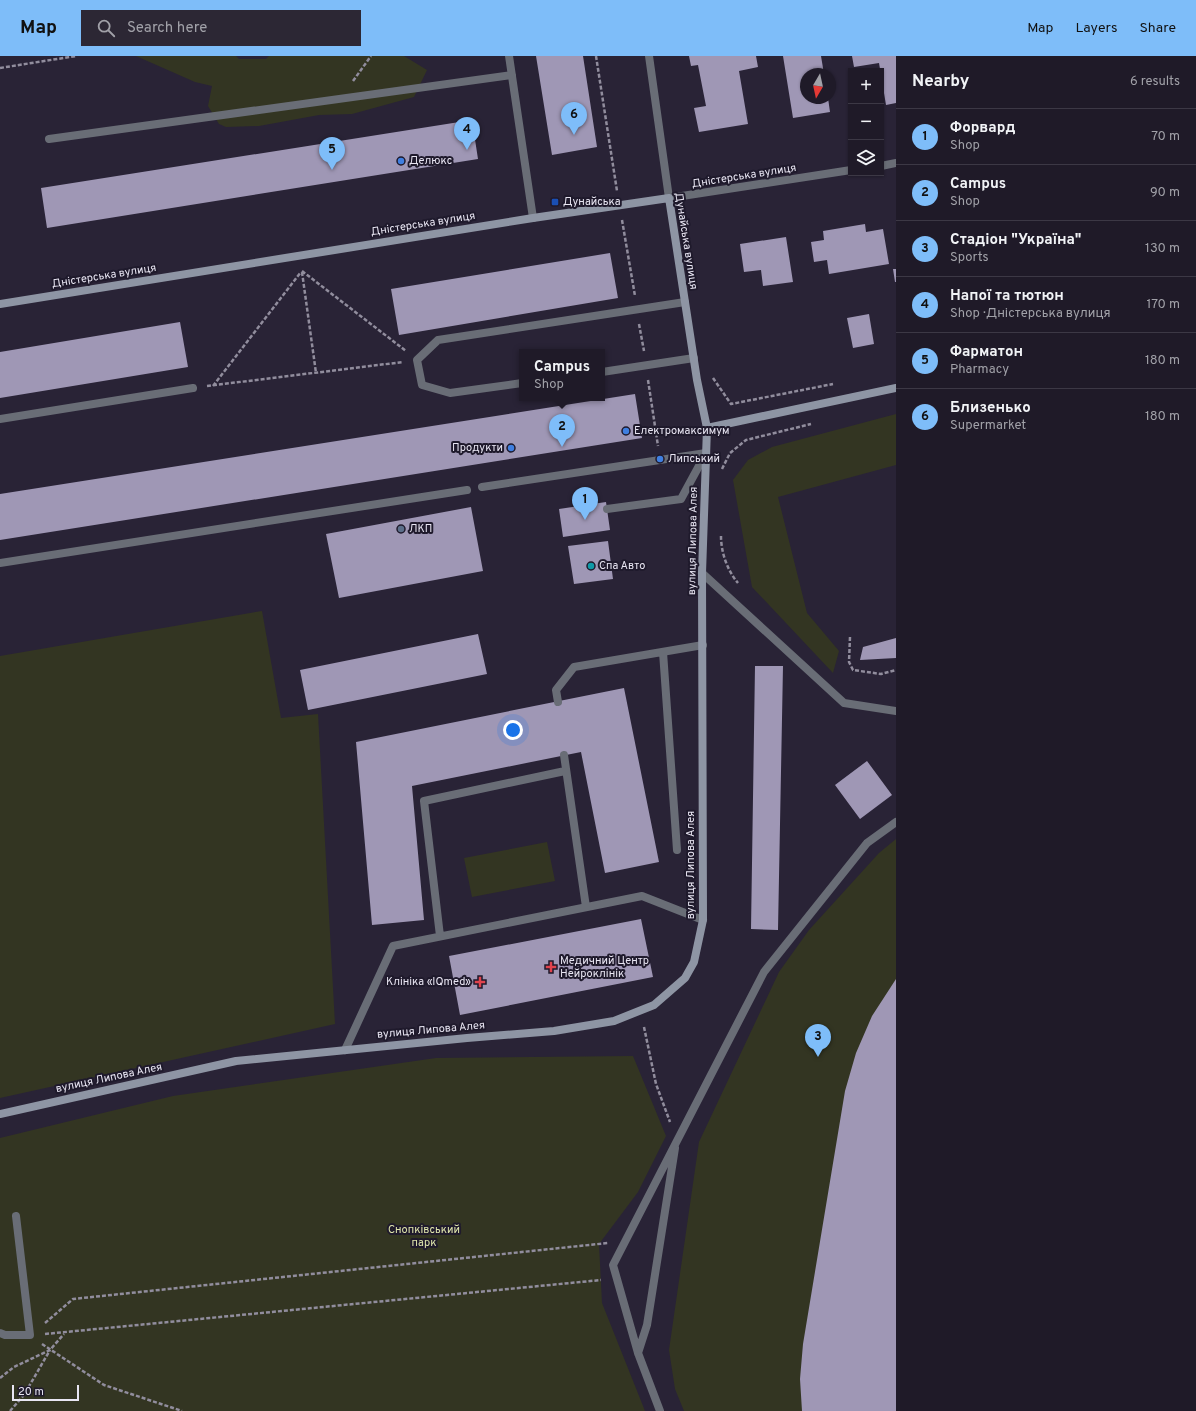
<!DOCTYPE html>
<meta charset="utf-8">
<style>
:root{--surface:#1f1a28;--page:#2c2734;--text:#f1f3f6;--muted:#a1a1a8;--line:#3c3845;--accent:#7ebdf9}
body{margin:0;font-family:Overpass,sans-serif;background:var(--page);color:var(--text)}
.controls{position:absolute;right:12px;top:12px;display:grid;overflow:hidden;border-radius:0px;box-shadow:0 1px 3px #0004}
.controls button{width:36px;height:36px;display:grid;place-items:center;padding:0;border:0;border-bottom:1px solid var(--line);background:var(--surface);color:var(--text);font:20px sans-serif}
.compass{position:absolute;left:800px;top:12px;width:36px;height:36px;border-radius:50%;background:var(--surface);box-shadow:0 1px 3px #0004;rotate:189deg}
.scale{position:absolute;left:12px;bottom:10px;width:67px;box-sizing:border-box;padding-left:4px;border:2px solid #e9e6f3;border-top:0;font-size:11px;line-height:14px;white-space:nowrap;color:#e9e6f3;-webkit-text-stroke:3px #1f1a2c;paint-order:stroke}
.you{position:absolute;left:513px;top:674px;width:14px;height:14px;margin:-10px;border:3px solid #fff;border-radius:50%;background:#1a73e8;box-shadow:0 0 0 6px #1a73e833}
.badge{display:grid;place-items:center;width:26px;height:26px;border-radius:50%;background:var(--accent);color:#111;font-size:13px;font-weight:700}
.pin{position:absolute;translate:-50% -33px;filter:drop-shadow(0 1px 2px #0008)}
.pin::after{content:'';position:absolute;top:21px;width:14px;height:12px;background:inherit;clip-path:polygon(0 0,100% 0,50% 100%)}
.popup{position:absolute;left:519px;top:293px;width:86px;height:52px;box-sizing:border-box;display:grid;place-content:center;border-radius:0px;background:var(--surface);filter:drop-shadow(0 1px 3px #0005);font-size:13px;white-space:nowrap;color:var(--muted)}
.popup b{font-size:15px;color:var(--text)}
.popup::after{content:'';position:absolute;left:50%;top:100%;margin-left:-8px;border:8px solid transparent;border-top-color:var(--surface)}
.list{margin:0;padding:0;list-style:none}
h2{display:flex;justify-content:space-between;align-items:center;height:52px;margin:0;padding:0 16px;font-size:17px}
h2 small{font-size:13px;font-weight:400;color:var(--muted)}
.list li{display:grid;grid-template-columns:26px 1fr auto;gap:12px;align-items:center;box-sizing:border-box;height:56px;padding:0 16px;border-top:1px solid var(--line)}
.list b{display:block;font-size:15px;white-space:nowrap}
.list p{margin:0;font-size:13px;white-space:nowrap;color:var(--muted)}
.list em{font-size:13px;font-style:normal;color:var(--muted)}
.icon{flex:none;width:22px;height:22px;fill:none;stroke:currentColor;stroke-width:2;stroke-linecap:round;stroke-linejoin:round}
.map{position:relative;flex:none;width:896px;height:1355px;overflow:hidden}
header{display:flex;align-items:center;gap:24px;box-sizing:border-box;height:56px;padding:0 20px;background:var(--accent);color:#111}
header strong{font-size:19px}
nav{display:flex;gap:22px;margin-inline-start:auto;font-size:14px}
.search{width:280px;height:36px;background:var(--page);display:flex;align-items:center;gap:10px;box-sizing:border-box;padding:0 14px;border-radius:0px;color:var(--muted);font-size:15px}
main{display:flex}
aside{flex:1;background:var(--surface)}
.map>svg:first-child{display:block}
.green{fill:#333522}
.building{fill:#9f97b5}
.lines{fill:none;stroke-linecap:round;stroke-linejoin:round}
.path{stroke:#918d9d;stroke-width:2.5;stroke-dasharray:4 2;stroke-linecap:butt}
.lane{stroke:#696d76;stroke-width:8}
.street{stroke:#696d76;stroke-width:8}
.secondary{stroke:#8e95a4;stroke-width:8}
.shop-dot{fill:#3f7fe0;stroke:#1f1a2c;stroke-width:1.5}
.transit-dot{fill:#1a4fb4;stroke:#1f1a2c;stroke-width:1.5}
.service-dot{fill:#5c6f8a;stroke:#1f1a2c;stroke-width:1.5}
.culture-dot{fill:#0f9aa8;stroke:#1f1a2c;stroke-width:1.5}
.health-dot{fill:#e0444e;stroke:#1f1a2c;stroke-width:1.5}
.labels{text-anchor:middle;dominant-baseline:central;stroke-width:4;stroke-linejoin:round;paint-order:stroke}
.poi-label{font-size:11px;fill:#e9e6f3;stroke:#1f1a2c;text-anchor:start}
.street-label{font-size:11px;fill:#e9e6f3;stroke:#1f1a2c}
.park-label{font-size:11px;fill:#dee4ab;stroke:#1f1a2c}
</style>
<header>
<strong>Map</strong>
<div class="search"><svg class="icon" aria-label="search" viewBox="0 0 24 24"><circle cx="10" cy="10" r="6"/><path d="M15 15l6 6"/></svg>Search here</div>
<nav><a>Map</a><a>Layers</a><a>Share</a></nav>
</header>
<main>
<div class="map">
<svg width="896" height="1355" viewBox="0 0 896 1355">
<rect width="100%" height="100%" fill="#292336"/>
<path class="green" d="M136,0H236L239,3H266L269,0H404L427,14L414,41L352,58L319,59L259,70L226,71L219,68L208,50L212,30L195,26Z
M896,358V409L778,441L807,557L839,595L833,617L752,531L733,424L748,404L772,391Z
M262,555L281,662L318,658L335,968L0,1042V600Z
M896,783V1355H684L675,1333L669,1294L699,1086L779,916L809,874L879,797Z
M547,786L555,825L472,841L464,802Z
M633,1000L666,1080L638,1136L599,1188L602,1247L645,1355H0V1082L173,1040L436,1002Z"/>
<path class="building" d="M536,0H583L597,91L552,99Z
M689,0H756L758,11L739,15L748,68L699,76L694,52L706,50L698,9L691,10Z
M783,0H821L824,18H806V42H828L830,56L793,62Z
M852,0H896V47L886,49L879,7L854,11Z
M472,64L478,103L47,172L41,132Z
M865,168L866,176L883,173L889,208L829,218L827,204L814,206L811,186L824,184L823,175Z
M786,181L793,226L763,230L761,214L744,216L740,188Z
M610,197L618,242L399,279L391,233Z
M893,213H896V226H895Z
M869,258L874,288L853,292L847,262Z
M180,266L188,311L0,342V296Z
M635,338L642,382L0,484V438Z
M606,446L610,474L563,481L559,453Z
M471,451L483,515L339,542L326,478Z
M608,485L613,523L574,528L568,490Z
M478,578L487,618L308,654L300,614Z
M896,582V602L860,604L863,591Z
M755,610H783L778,874L751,873Z
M624,632L659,806L605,817L581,696L412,730L424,864L372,869L356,686Z
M867,705L892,739L860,763L835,729Z
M641,863L653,921L460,959L449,900Z
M896,923V1355H802L800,1323L803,1288L845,1035L856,997L872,960Z"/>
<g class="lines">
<path class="path" d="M596,0L617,135
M0,12L76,0
M353,25L371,0
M622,164L635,240
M302,215L406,295
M302,216L316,317
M639,268L644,295
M713,322L731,348L833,328
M648,324L658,390
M207,330L403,306
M213,330L301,216
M722,413L730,397L746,384L811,368
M721,480C721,496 727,514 738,527
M850,581L849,606L853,614L881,618L896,614
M644,971L656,1028L670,1066
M45,1267L73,1243L608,1187
M45,1278L601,1224
M42,1288L104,1329L182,1355
M0,1322L14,1311L50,1294L64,1278
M10,1355L24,1339L50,1294"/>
<path class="lane" d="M509,0L533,162
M49,83L512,19
M602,316L694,302
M522,327L450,337L422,329L417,304L438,284L685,246
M0,363L193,332
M482,431L706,397
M607,453L681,443L706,397
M0,507L467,434
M702,517L844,647L896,655
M663,596L677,794
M558,646L556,634L574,611L703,589
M564,699L586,851
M440,880L424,745L565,715
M345,994L393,890L642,840L703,864
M0,1277L5,1279H30L16,1160
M638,1297L647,1269L675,1092
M660,1355L638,1297L613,1209L764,916L867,787L896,766"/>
<path class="street" d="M649,0L669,142L851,114
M881,110L896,107"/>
<path class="secondary" d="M0,248L533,162L669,142L697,324L707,372
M0,1058L236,1005L467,982L554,975L614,965L654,949L685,922L694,906L703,864L702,517L707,372L896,332"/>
</g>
<g class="shop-dot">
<circle cx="401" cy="105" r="4"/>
<circle cx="626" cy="375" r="4"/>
<circle cx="511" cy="392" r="4"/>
<circle cx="660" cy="403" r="4"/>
</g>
<rect class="transit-dot" x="551" y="142" width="8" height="8" rx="2"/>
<circle class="service-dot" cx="401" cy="473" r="4"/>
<circle class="culture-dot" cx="591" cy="510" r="4"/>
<g class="health-dot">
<path d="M549 905h4v4h4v4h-4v4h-4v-4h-4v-4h4z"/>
<path d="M478 920h4v4h4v4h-4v4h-4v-4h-4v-4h4z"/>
</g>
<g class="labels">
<g class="poi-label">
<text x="409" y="105">Делюкс</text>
<text x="563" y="146">Дунайська</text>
<text x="634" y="375">Електромаксимум</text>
<text x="503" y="392" text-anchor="end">Продукти</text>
<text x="668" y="403">Липський</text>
<text x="409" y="473">ЛКП</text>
<text x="599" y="510">Спа Авто</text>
<text x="560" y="905">Медичний Центр<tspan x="560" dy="13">Нейроклінік</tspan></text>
<text x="471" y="926" text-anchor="end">Клініка «IQmed»</text>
</g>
<g class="street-label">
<text transform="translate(744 120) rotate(-9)">Дністерська вулиця</text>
<text transform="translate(423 168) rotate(-9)">Дністерська вулиця</text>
<text transform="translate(686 185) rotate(81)">Дунайська вулиця</text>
<text transform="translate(104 220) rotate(-9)">Дністерська вулиця</text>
<text transform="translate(693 485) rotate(-89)">вулиця Липова Алея</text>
<text transform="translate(691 809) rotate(-90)">вулиця Липова Алея</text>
<text transform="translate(431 974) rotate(-5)">вулиця Липова Алея</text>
<text transform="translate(109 1022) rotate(-12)">вулиця Липова Алея</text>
</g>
<g class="park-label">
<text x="424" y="1174">Снопківський<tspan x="424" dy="13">парк</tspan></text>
</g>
</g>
</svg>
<div class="controls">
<button>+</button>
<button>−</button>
<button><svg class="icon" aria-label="layers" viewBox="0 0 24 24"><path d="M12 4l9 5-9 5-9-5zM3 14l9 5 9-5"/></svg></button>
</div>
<svg class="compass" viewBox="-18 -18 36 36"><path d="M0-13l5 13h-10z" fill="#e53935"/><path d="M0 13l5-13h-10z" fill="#a1a1a8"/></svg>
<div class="scale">20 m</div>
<div class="you"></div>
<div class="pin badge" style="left:585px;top:464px">1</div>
<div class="pin badge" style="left:562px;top:391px">2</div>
<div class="popup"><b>Campus</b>Shop</div>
<div class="pin badge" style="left:818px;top:1001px">3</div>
<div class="pin badge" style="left:467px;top:94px">4</div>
<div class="pin badge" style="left:332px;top:114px">5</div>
<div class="pin badge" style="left:574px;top:79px">6</div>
</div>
<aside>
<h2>Nearby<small>6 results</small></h2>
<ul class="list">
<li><span class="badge">1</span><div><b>Форвард</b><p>Shop</p></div><em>70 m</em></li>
<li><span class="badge">2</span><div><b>Campus</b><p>Shop</p></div><em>90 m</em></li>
<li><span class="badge">3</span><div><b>Стадіон &quot;Україна&quot;</b><p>Sports</p></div><em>130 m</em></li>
<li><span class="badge">4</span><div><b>Напої та тютюн</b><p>Shop · Дністерська вулиця</p></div><em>170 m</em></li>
<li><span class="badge">5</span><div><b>Фарматон</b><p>Pharmacy</p></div><em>180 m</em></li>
<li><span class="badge">6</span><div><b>Близенько</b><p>Supermarket</p></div><em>180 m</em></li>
</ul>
</aside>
</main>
